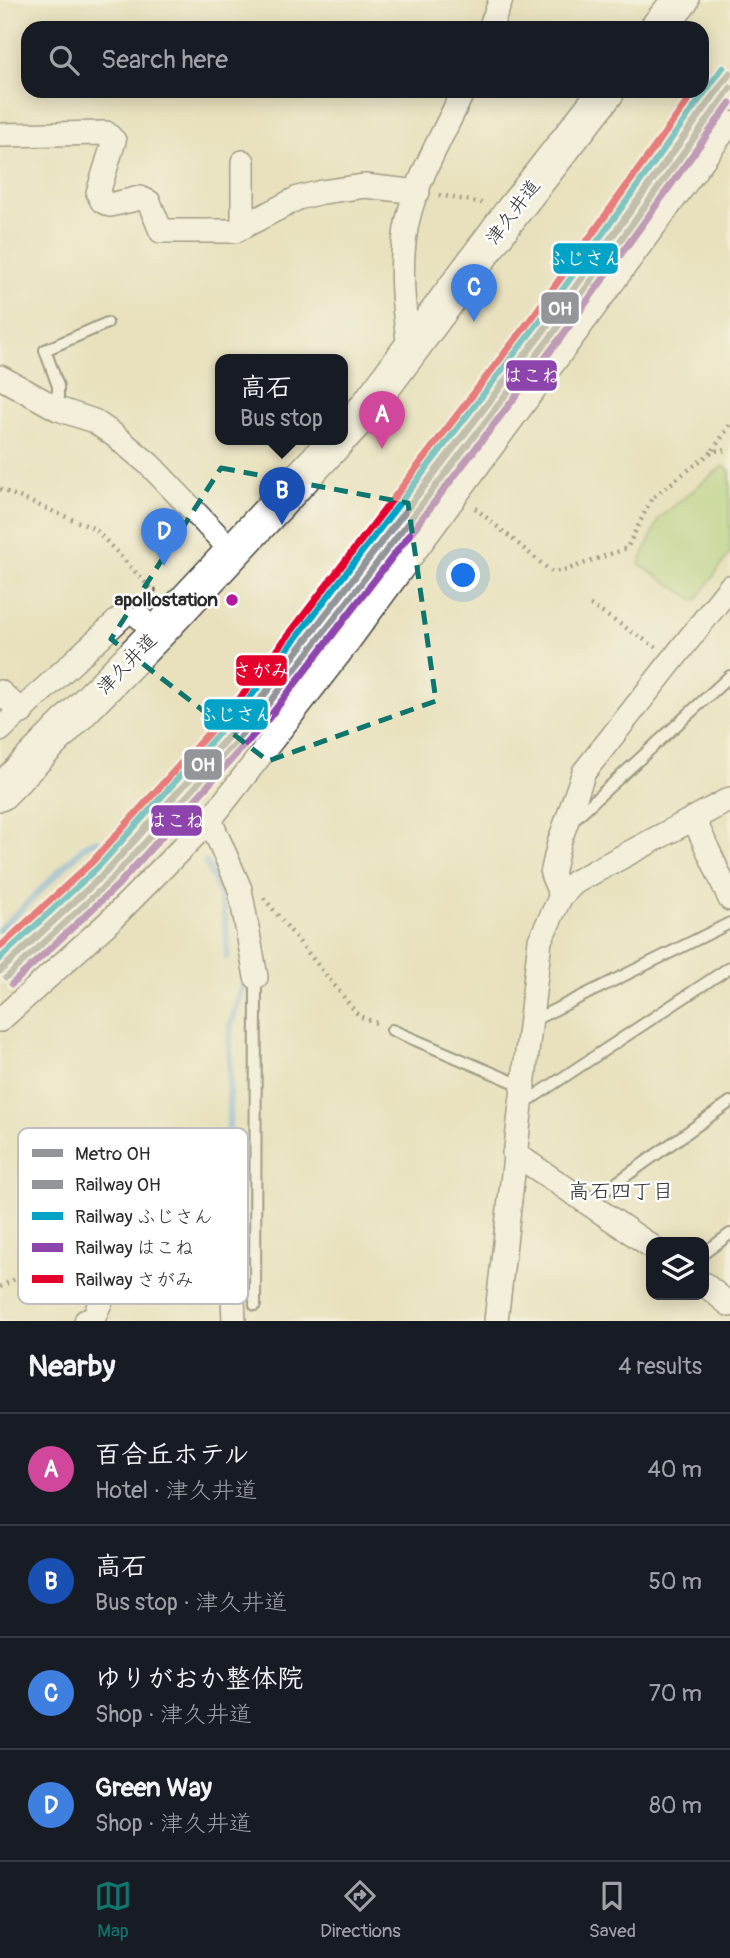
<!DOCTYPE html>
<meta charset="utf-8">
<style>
:root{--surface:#171b24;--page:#20242c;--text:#f1f3f6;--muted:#9ea1a6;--line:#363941;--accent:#0f766e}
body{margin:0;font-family:Pangolin,"Klee One",sans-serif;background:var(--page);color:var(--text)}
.controls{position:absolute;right:21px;bottom:21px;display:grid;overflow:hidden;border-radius:14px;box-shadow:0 4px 18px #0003}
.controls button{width:63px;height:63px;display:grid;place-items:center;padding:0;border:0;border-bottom:2px solid var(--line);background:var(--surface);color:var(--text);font:35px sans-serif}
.you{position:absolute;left:464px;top:576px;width:24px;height:24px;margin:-18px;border:5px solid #fff;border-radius:50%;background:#1a73e8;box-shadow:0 0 0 10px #1a73e833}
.badge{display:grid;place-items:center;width:46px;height:46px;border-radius:50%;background:var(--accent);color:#fff;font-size:23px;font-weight:700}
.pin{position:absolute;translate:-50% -58px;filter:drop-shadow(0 2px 4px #0008)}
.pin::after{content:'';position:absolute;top:37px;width:24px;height:21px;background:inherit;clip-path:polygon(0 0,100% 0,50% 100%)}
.popup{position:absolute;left:215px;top:354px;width:133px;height:91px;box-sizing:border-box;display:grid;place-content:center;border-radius:14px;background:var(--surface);filter:drop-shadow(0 2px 5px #0005);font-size:23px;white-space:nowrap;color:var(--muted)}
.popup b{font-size:26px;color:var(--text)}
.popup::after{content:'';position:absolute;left:50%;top:100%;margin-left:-14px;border:14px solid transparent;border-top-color:var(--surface)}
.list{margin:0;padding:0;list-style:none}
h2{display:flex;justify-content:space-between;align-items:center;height:91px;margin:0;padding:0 28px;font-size:30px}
h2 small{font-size:23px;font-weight:400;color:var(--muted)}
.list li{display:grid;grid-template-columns:46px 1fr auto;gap:21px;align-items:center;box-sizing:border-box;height:112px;padding:0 28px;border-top:2px solid var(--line)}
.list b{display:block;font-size:26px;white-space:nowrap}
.list p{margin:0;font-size:23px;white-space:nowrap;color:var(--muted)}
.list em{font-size:23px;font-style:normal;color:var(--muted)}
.icon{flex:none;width:38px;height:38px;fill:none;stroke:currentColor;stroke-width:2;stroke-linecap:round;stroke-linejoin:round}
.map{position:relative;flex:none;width:730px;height:1321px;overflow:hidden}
.search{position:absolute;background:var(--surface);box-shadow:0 4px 18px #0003;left:21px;right:21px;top:21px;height:77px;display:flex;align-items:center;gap:18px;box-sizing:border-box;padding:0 24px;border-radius:21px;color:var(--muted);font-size:26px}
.sheet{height:539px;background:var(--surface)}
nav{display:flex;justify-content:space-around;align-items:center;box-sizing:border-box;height:98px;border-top:2px solid var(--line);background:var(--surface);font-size:19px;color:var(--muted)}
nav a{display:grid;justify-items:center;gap:4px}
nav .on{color:var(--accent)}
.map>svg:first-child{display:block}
.green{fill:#a8d27d;stroke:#6a7e54;stroke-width:2}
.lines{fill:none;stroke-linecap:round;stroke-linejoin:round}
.stream{stroke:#6faee2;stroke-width:7}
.lane-casing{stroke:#484641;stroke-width:14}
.street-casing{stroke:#484641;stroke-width:26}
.primary-casing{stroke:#484641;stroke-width:38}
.path{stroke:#484641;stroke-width:4.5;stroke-dasharray:2 5;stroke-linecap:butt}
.lane{stroke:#fff;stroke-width:10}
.street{stroke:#fff;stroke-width:23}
.primary{stroke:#fff;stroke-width:35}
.rail-1-casing{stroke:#fff;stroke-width:12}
.rail-2-casing{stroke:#fff;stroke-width:12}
.rail-3-casing{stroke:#fff;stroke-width:12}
.rail-4-casing{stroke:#fff;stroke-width:12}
.rail-1{stroke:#939598;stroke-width:7}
.rail-2{stroke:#02a3c6;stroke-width:7}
.rail-3{stroke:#8e44ad;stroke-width:7}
.rail-4{stroke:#e4002b;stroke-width:7}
.metro-1-casing{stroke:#fff;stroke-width:12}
.metro-1{stroke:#939598;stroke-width:7}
.marked{fill:none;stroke:#0f766e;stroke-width:5;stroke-dasharray:14 9;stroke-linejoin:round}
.poi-dot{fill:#b5179e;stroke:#fff;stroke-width:2.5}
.labels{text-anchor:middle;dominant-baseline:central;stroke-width:5;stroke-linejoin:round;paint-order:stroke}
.street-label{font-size:19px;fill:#2b2b2b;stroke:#fff}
.poi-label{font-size:19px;font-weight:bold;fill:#2b2b2b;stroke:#fff;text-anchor:end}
.neighbourhood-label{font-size:21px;fill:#2b2b2b;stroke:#fff}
.key{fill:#fff;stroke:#bfbfbf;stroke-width:2}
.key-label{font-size:19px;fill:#2b2b2b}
.line-badge{stroke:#fff;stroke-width:2.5}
.badge-label{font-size:19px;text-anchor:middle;font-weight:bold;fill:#fff}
</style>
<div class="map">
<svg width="730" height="1321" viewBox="0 0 730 1321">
<rect width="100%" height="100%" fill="#fff"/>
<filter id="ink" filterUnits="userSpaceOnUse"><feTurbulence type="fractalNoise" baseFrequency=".0143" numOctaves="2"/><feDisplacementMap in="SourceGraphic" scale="14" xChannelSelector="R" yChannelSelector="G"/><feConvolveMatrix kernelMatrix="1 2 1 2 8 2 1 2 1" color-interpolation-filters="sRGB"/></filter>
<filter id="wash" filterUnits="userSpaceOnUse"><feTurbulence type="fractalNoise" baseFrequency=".00686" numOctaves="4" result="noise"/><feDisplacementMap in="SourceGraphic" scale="28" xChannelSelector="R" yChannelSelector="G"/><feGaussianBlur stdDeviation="1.57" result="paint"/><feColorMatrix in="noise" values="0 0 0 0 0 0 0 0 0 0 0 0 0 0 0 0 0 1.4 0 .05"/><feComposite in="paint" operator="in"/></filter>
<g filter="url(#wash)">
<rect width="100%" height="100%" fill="#e9e1bd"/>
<path class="green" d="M723,466L730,470V553L696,601L639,564L659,518Z"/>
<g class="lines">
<path class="stream" d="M206,863C223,893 228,923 227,957
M0,930L87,844L96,841L101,845
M228,1222L230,1027L244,982"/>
</g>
</g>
<g filter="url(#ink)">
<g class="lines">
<defs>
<path id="lane" d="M58,409V386L45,350L107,323
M573,820L730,676
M532,1021L730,923
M392,1030L523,1086
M523,1104L730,967
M588,1203L730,1102
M704,1253L730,1234
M255,1305L256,977"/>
<path id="street" d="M490,28L501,0
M0,135L106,133L114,141L98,193L102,201L110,205L140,198L149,202L161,231H235L298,198L322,192L365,186L418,192
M243,162V227
M410,352C403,309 398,262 408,219C418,175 445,132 463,91
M0,377L58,409L94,421L114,435L150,465L233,552
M0,692L22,712
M0,730L126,613L134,612L157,633
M694,819L730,899
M210,820L240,889L256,977
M561,896L552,874L559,843L584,772L730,587
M0,1020L109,922L210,820L340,653L730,123
M514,1153L651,1246
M704,1284L730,1305
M86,1321L94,1317L115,1268L128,1257L231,1253L234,1321
M496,1321L540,940L561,896L575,882L730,799"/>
<path id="primary" d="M658,28L681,0
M343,434L367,408L510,215L607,91
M0,793L157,633L338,439"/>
</defs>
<use href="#lane" class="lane-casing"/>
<use href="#street" class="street-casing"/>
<use href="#primary" class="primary-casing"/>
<path class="path" d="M439,195L482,203
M713,450L730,425
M0,489L95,529L152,590H158
M475,508L552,572L566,570L627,548L652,498L713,451L730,450
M590,605L656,647
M264,898L359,1016L379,1024
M0,1287L41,1265"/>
<use href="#lane" class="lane"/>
<use href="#street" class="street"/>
<use href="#primary" class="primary"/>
<defs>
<path id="rail-1" d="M6,977L111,879L261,713L555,330L730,88"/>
<path id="rail-2" d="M0,959L99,867L247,702L541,320L723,68"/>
<path id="rail-3" d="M12,984L118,885L268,719L562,336L730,103"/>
<path id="rail-4" d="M0,947L93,861L241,697L534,315L695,91"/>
</defs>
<use href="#rail-1" class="rail-1-casing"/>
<use href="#rail-2" class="rail-2-casing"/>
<use href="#rail-3" class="rail-3-casing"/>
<use href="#rail-4" class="rail-4-casing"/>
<use href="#rail-1" class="rail-1"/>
<use href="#rail-2" class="rail-2"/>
<use href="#rail-3" class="rail-3"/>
<use href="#rail-4" class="rail-4"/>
<defs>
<path id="metro-1" d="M0,971L105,873L254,708L548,325L730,73"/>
</defs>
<use href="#metro-1" class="metro-1-casing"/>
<use href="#metro-1" class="metro-1"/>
</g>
</g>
<path d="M0 0H730V1321H0ZM221,468L408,503L436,701L268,761L111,639Z" fill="#e9e1bd" fill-opacity=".55" fill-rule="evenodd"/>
<path class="marked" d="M221,468L408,503L436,701L268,761L111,639Z"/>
<circle class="poi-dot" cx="232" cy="600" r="7"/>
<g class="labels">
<g class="street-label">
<text transform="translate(513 212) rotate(-53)">津久井道</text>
<text transform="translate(127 664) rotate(-46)">津久井道</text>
</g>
<g class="poi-label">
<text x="218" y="600">apollostation</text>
</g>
<g class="neighbourhood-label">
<text x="621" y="1191">高石四丁目</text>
</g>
</g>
<rect x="18" y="1128" width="230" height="176" rx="10" class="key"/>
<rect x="32" y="1149" width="31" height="8" fill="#939598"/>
<rect x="32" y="1180" width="31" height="9" fill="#939598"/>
<rect x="32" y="1212" width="31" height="8" fill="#02a3c6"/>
<rect x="32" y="1243" width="31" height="9" fill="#8e44ad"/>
<rect x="32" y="1275" width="31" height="8" fill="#e4002b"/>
<g class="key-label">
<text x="75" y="1160">Metro OH</text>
<text x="75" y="1191">Railway OH</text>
<text x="75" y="1223">Railway ふじさん</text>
<text x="75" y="1254">Railway はこね</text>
<text x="75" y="1286">Railway さがみ</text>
</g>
<g class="line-badge">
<rect x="552" y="242" width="67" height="33" rx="7" fill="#02a3c6"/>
<rect x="540" y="291" width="40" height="34" rx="7" fill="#939598"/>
<rect x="505" y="359" width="53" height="33" rx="7" fill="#8e44ad"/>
<rect x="235" y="654" width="53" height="33" rx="7" fill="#e4002b"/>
<rect x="203" y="698" width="66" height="33" rx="7" fill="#02a3c6"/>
<rect x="183" y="748" width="40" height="33" rx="7" fill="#939598"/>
<rect x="150" y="804" width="53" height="33" rx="7" fill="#8e44ad"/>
</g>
<g class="badge-label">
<text x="585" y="265">ふじさん</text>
<text x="560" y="315">OH</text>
<text x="532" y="382">はこね</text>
<text x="261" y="677">さがみ</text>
<text x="236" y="721">ふじさん</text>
<text x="203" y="771">OH</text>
<text x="176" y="827">はこね</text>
</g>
</svg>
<div class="controls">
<button><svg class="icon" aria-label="layers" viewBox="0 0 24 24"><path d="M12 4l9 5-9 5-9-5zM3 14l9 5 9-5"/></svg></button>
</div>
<div class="you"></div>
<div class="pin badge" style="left:382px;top:449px;background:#d1479c">A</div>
<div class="pin badge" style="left:282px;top:525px;background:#1a4fb4">B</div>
<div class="popup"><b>高石</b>Bus stop</div>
<div class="pin badge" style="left:474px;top:322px;background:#3f7fe0">C</div>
<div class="pin badge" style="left:164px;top:566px;background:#3f7fe0">D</div>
<div class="search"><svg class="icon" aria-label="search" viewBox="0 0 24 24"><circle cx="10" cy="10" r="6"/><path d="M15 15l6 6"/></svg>Search here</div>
</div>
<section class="sheet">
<h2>Nearby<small>4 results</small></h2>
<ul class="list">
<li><span class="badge" style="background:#d1479c">A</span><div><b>百合丘ホテル</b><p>Hotel · 津久井道</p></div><em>40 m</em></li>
<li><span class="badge" style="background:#1a4fb4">B</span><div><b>高石</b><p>Bus stop · 津久井道</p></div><em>50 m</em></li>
<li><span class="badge" style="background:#3f7fe0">C</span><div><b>ゆりがおか整体院</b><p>Shop · 津久井道</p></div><em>70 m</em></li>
<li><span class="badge" style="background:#3f7fe0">D</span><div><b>Green Way</b><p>Shop · 津久井道</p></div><em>80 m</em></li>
</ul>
</section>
<nav>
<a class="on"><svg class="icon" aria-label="map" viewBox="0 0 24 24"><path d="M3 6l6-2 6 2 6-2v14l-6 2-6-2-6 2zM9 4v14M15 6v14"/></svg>Map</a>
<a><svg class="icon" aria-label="directions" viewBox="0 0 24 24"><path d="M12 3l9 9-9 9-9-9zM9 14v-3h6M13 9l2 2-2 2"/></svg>Directions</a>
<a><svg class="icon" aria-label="saved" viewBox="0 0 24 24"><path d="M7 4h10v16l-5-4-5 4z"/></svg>Saved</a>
</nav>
